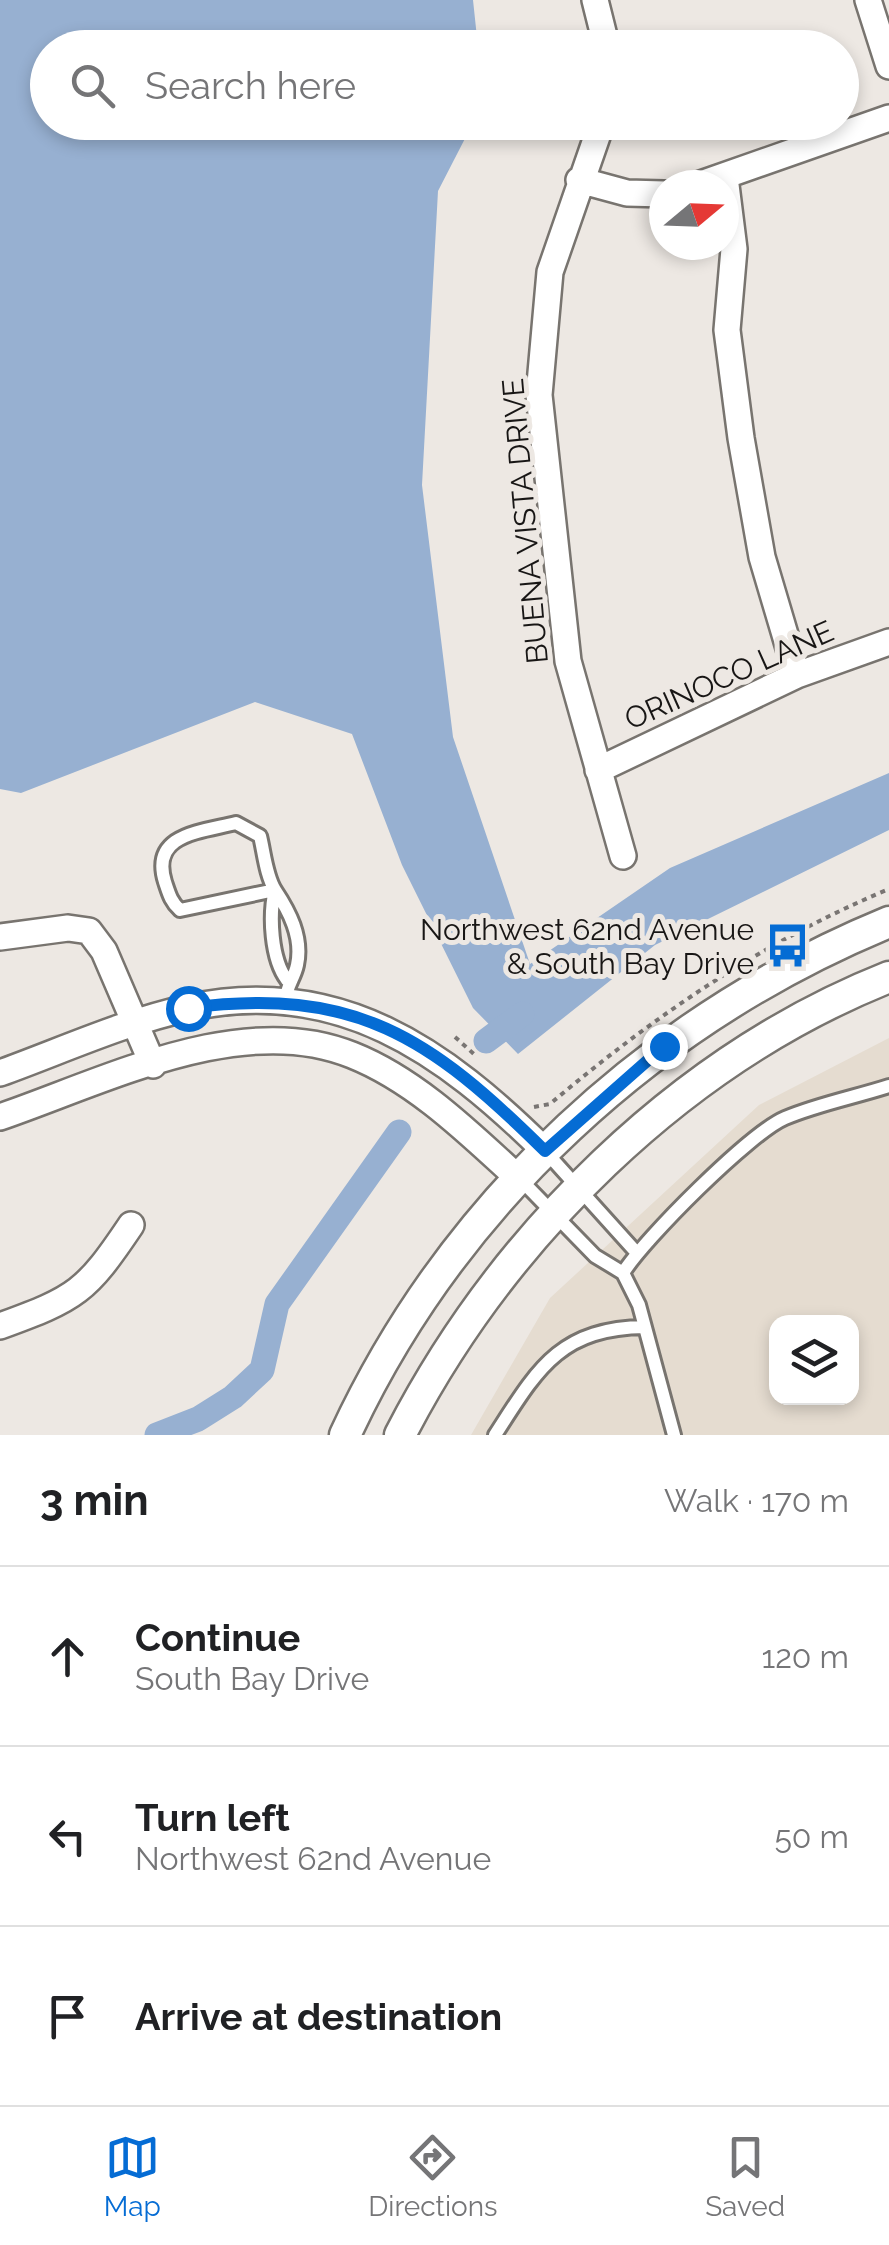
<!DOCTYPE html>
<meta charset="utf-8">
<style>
:root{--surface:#fff;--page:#f6f6f6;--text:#202124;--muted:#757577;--line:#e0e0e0;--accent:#056cd4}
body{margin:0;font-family:Raleway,sans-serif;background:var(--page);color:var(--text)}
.controls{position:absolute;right:30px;bottom:30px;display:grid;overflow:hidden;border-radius:20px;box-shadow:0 5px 15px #0003}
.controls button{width:90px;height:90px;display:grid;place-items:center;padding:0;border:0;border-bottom:2px solid var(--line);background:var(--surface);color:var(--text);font:50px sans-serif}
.compass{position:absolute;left:649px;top:170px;width:90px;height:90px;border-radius:50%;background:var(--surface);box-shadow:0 5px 15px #0003;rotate:71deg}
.stop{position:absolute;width:30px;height:30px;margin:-22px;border:8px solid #056cd4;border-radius:50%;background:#fff}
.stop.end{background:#056cd4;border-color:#fff;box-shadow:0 2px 10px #0008}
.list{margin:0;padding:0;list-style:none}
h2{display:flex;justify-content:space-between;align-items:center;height:130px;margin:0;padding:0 40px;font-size:42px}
h2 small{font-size:32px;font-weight:400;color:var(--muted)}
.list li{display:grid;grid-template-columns:65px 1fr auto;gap:30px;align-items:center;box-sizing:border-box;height:180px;padding:0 40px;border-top:2px solid var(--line)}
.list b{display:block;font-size:38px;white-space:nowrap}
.list p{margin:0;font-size:32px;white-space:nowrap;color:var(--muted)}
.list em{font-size:32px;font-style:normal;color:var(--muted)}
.icon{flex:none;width:55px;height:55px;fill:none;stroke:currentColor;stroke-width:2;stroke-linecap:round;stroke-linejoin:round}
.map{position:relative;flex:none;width:889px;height:1435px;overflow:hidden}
.search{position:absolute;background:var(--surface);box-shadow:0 5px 15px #0003;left:30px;right:30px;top:30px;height:110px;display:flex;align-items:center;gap:25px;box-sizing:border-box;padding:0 35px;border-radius:55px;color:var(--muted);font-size:38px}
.sheet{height:670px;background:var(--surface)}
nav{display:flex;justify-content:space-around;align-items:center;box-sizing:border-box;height:140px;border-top:2px solid var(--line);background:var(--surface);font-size:28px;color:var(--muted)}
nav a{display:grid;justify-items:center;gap:5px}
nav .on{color:var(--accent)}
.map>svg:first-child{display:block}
.built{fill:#e5dcd0;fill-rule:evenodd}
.water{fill:#97b0d1}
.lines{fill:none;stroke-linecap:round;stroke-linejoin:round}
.canal{stroke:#97b0d1;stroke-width:25}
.service-casing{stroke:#78746f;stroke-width:18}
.minor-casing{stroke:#78746f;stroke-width:30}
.tertiary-casing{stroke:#78746f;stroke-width:35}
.path{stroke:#797573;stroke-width:4;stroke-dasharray:5 5;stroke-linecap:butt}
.service{stroke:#fff;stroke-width:12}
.minor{stroke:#fff;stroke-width:25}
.tertiary{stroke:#fff;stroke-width:30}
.route{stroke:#056cd4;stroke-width:12}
.labels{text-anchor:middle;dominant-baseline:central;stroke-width:10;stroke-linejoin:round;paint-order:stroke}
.street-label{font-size:30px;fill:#181615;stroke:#ede8e3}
.poi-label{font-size:30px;fill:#181615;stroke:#ede8e3;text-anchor:end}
</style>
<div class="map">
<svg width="889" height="1435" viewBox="0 0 889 1435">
<rect width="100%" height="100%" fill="#ede8e3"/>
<path class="built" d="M889,1038V1435H471L550,1298L759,1105ZM776,1322H852V1398H776Z"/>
<path class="water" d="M0,0H473L478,47L48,48V122L473,123L438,191L422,485L453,737L530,964L670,868L889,773V830L655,945L518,1054L473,1008L402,865L352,734L255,702L21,793L0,789Z"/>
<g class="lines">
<path class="canal" d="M486,1041L522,1014
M157,1435L198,1419L233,1397L262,1370L277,1304L399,1132"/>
<defs>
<path id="service" d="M275,890L180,910C171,902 169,894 165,882C150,834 200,832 236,823L260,836C264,852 266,876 275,890C289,911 303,937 297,965C294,979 287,984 285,1002
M275,890C269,915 271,959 287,980
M545,1151L636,1252
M519,1178L595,1256L623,1273L639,1305L674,1435
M623,1273C644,1239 750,1133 785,1118C818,1104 855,1097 889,1086
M495,1435C537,1370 559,1328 645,1327"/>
<path id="minor" d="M595,0L607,48
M868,0L889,66
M602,122L550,272L539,395L568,661L623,856
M725,177L734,249L727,330L741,438L762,557L797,675
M579,180L627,193L664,194
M698,185L889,118
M598,770L797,675L889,642
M0,937L68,928L89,931L104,951L153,1065
M0,1073C61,1051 124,1022 188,1008C338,975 444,1051 545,1151
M0,1117C105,1081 242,1010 352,1055C415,1080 468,1132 517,1177
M0,1326C77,1298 86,1292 131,1225"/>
<path id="tertiary" d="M345,1435C453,1202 653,1019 889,922
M400,1435C502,1237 680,1060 889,977"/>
</defs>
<use href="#service" class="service-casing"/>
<use href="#minor" class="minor-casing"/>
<use href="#tertiary" class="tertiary-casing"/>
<path class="path" d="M455,1037L475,1055
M534,1107L550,1104C654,1016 762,942 889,889"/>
<use href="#service" class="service"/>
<use href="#minor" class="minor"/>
<use href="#tertiary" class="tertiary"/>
</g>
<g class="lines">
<path class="route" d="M188,1008C355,986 430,1037 545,1151L664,1046"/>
</g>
<defs>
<symbol id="bus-bare" viewBox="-9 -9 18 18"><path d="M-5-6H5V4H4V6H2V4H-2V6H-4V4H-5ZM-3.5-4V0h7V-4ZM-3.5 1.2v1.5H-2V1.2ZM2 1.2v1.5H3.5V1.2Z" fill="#056cd4" stroke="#ede8e3" stroke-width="2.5" paint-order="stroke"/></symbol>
</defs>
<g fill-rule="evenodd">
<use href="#bus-bare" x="756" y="914" width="63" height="63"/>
</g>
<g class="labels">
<g class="street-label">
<text transform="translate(525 521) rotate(-95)">BUENA VISTA DRIVE</text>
<text transform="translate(729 675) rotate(-24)">ORINOCO LANE</text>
</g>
<g class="poi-label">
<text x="754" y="929">Northwest 62nd Avenue<tspan x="754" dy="34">&amp; South Bay Drive</tspan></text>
</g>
</g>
</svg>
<div class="controls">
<button><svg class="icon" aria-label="layers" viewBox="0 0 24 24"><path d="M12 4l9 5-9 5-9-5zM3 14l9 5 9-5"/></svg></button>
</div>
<svg class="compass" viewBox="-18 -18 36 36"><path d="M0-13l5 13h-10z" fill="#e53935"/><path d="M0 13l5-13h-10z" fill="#757577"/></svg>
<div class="stop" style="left:188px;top:1008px"></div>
<div class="stop end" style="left:664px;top:1046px"></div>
<div class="search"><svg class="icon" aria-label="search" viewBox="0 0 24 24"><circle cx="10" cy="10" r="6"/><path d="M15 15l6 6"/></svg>Search here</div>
</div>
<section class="sheet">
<h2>3 min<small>Walk · 170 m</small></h2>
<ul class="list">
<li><svg class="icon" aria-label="ahead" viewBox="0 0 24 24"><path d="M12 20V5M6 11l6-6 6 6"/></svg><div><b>Continue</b><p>South Bay Drive</p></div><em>120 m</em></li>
<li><svg class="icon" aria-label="left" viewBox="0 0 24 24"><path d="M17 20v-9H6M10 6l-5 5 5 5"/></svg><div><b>Turn left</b><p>Northwest 62nd Avenue</p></div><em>50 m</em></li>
<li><svg class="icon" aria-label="arrive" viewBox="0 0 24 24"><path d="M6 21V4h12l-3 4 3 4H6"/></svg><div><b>Arrive at destination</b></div></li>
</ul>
</section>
<nav>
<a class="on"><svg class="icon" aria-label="map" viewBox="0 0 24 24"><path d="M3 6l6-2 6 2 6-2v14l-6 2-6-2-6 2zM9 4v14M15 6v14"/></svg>Map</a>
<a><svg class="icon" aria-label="directions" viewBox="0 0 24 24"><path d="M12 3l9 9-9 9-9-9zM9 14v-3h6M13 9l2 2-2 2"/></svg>Directions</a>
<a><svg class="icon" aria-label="saved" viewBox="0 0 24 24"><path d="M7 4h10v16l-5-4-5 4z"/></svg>Saved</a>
</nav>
